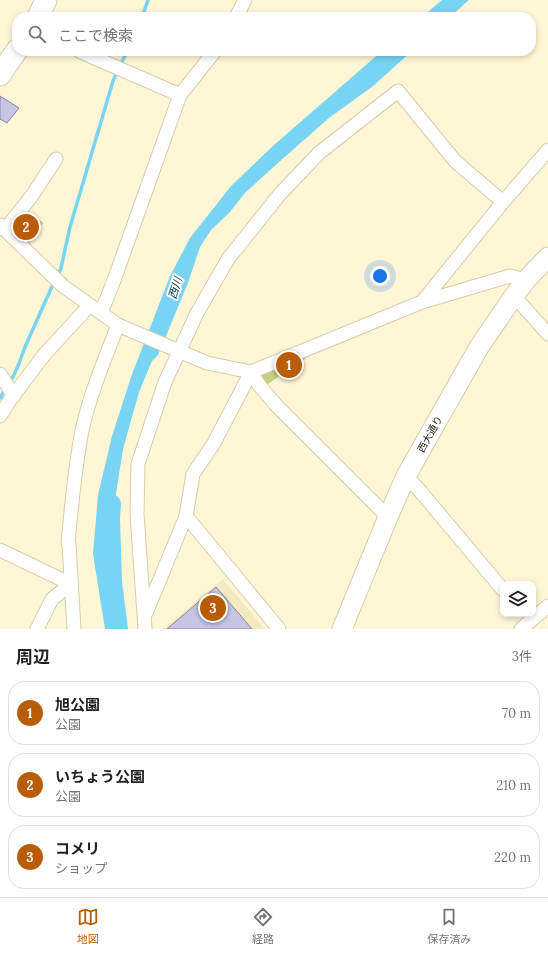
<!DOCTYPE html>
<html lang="ja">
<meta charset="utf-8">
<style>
:root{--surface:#fff;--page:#f2f2f2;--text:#202124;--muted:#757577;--line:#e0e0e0;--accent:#b95d05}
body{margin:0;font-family:Lora,"Noto Sans JP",serif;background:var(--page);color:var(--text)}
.controls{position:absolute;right:12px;bottom:12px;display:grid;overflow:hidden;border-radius:8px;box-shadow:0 2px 6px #0003}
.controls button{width:36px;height:36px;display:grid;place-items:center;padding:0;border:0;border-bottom:1px solid var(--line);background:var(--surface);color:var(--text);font:20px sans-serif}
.you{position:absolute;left:380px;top:276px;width:14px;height:14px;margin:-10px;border:3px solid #fff;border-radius:50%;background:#1a73e8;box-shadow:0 0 0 6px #1a73e833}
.badge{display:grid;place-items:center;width:26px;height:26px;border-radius:50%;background:var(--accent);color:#fff;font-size:13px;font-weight:700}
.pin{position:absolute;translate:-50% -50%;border:2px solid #fff;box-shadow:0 1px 4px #0006}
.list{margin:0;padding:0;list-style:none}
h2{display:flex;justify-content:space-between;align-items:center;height:52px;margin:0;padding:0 16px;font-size:17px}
h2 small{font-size:13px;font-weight:400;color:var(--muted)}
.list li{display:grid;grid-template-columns:26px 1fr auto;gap:12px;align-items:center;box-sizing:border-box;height:64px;margin:0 8px 8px;padding:0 8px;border:1px solid var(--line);border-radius:16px}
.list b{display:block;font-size:15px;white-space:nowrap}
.list p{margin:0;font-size:13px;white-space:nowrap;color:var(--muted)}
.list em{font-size:13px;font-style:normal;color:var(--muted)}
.icon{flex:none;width:22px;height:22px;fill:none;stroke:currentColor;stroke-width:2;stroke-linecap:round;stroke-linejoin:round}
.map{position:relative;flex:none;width:548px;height:629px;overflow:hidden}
.search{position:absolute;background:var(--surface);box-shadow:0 2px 6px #0003;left:12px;right:12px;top:12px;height:44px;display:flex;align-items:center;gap:10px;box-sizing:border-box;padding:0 14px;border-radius:16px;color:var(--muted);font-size:15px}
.sheet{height:268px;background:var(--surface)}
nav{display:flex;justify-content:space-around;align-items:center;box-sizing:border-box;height:56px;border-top:1px solid var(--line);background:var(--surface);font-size:11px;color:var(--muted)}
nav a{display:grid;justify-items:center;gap:2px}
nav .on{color:var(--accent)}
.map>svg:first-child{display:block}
.built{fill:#f5e9c1}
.green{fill:#c5ce82}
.water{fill:#79d4f4}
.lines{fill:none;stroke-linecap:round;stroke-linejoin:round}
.stream{stroke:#79d4f4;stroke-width:3.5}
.river{stroke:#79d4f4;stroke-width:20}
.building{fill:#c7c4e4;stroke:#8885a2}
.street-casing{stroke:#d5ccac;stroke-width:15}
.secondary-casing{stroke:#d5ccac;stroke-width:21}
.primary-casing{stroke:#d5ccac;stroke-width:23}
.street{stroke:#fff;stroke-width:13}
.secondary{stroke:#fff;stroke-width:19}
.primary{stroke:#fff;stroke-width:21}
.labels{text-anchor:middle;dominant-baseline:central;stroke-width:4;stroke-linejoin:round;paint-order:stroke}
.street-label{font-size:10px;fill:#231f13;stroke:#fff}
.water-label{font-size:11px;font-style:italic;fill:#003b4b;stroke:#fff}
</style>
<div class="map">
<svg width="548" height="629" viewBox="0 0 548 629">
<rect width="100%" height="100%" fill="#fff6d5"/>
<path class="built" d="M223,579L265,629H163Z"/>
<path class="green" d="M25,210L43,223L27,245L13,234V224Z
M309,356L265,386L254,374Z"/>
<path class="water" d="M442,0H469L450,17H422Z
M382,51H412L373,86L329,118L279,162L245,193L229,213L211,230L200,247L188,283L158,355L152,361L139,392L123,449L107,551L109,577L122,629H105L93,554L98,495L112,436L131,377L170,276L190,238L231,186L274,145Z"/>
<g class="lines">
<path class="stream" d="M142,17L148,0
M57,277L61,268L70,227L113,81L127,51
M10,383L18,366L25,347L54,282
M0,398L2,397L1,396L5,390"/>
<path class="river" d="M111,504L110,518L112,582L118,629"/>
</g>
<path class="building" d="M0,96L19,108L7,123L0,119Z
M216,587L252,629H167Z"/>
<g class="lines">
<defs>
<path id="street" d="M236,17L245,0
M79,51L180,95
M0,225L63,286L118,325L207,363L251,372L422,302L510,276L526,280
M5,230L31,197L56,159
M514,296L548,334
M422,302L503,202L548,150
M101,313L113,283L180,95L215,51
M251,372L259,385L276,405L388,517
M0,374L14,396
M0,416L10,400L44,355L90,305
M406,476L421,492L503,590
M186,516L279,629
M0,550L71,584
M146,613L186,516L193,474L214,443L251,372
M37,629L52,599L71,584
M74,629L69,544L68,542C72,503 75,464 83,426C91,392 105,358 118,325
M145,629L137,514L138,464L165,382L197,313L228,259L280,194L319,153L398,91L455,161L503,202
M521,629L548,606"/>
<path id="secondary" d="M342,629L388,517L406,476L479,347L514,296L526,280L548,257"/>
<path id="primary" d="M38,17L46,0
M0,75L17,50"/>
</defs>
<use href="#street" class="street-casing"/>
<use href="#secondary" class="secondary-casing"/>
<use href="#primary" class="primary-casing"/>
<use href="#street" class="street"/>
<use href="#secondary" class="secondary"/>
<use href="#primary" class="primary"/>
</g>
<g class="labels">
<g class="street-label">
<text transform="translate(430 434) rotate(-61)">西大通り</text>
</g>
<g class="water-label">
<text transform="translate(175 288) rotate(-72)">西川</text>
</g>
</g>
</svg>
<div class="controls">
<button><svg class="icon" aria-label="layers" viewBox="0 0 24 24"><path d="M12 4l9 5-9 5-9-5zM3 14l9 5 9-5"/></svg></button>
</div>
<div class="you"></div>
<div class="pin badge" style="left:289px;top:365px">1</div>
<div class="pin badge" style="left:26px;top:227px">2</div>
<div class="pin badge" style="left:213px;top:608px">3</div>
<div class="search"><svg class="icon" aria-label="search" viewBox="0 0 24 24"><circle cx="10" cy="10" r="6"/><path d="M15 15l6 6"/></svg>ここで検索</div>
</div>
<section class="sheet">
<h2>周辺<small>3件</small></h2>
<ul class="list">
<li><span class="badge">1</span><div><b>旭公園</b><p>公園</p></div><em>70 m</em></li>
<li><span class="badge">2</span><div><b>いちょう公園</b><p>公園</p></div><em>210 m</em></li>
<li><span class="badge">3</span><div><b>コメリ</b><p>ショップ</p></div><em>220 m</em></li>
</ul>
</section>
<nav>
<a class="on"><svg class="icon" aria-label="map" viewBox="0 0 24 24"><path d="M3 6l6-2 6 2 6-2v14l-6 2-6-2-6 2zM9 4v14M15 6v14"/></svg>地図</a>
<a><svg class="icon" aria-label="directions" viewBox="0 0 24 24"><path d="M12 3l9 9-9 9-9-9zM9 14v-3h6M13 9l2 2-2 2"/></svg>経路</a>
<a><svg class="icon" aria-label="saved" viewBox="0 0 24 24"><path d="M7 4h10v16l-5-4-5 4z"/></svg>保存済み</a>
</nav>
